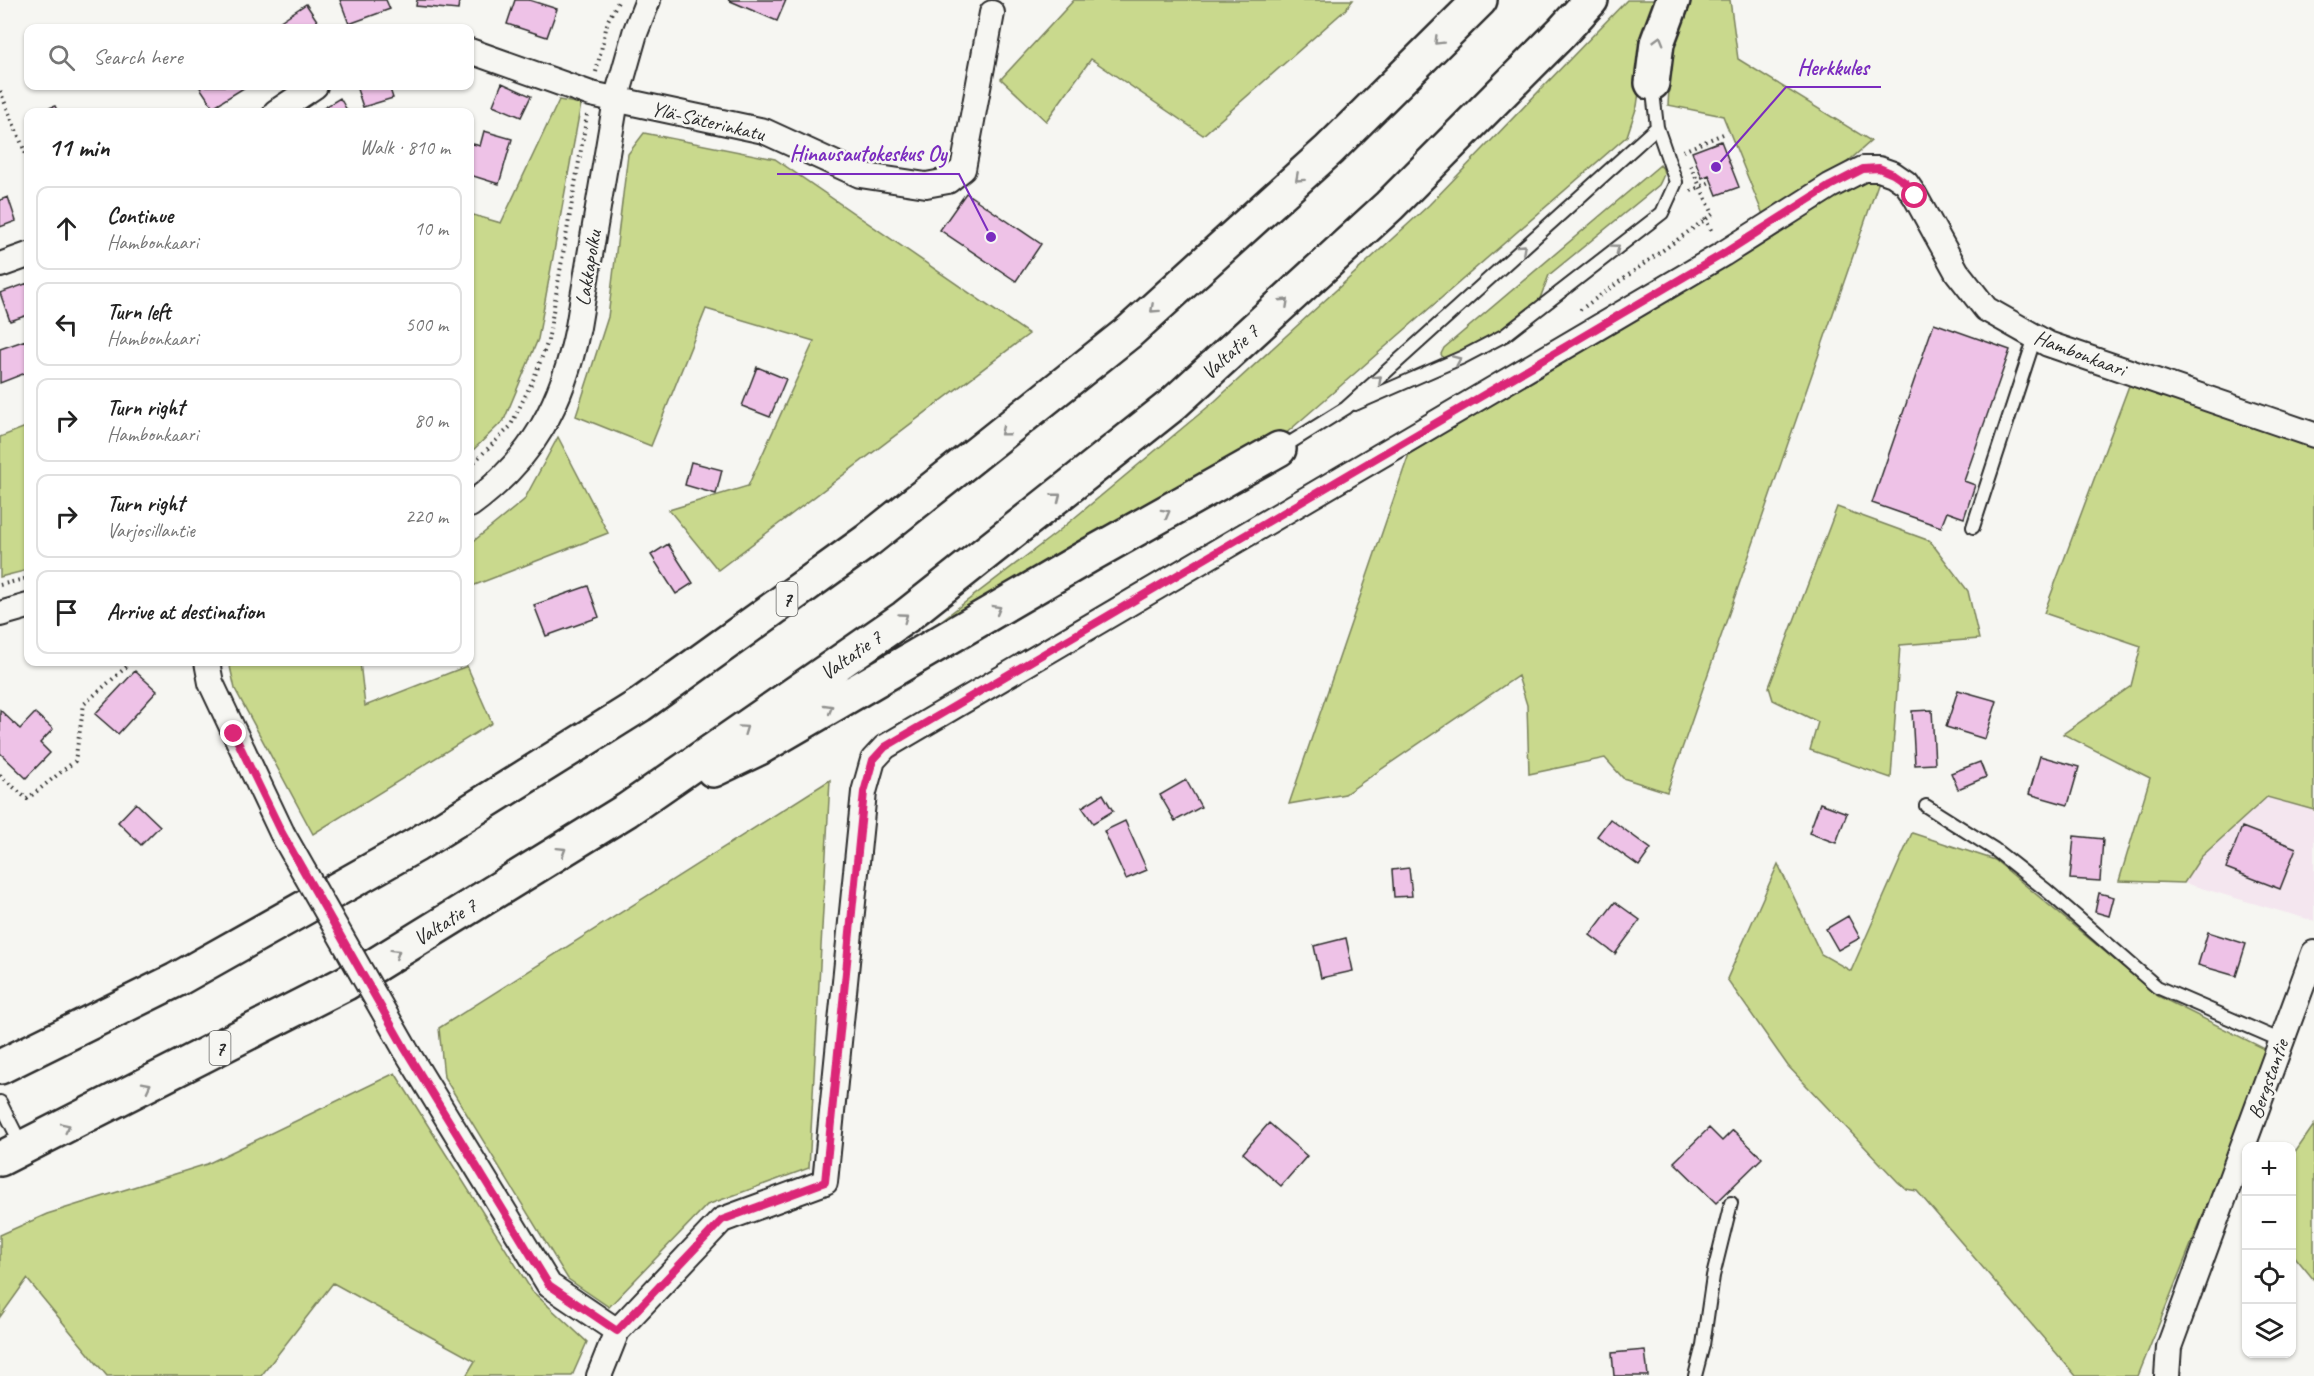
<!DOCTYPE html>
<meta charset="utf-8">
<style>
:root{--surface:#fff;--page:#f6f6f6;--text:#222;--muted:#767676;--line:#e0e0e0}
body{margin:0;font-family:Caveat,sans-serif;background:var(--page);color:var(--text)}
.controls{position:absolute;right:18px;bottom:18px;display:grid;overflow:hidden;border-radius:12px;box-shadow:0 2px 4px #0004}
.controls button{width:54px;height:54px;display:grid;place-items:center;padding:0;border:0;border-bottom:2px solid var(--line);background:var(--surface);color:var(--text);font:30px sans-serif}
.stop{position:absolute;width:18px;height:18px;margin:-14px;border:4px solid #db2777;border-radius:50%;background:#fff}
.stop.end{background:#db2777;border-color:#fff;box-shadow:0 2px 6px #0008}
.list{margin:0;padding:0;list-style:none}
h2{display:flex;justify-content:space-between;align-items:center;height:78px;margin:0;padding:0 24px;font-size:26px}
h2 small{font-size:20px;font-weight:400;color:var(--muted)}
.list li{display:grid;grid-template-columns:39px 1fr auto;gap:18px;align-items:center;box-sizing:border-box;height:84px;margin:0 12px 12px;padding:0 12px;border:2px solid var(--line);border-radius:12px}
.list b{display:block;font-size:22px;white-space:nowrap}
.list p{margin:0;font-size:20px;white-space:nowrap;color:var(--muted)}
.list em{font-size:20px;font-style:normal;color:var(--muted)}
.icon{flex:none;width:33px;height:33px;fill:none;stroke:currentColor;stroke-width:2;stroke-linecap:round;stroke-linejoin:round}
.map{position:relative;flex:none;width:2314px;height:1376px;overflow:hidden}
.search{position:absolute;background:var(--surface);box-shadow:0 2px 4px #0004;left:24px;top:24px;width:450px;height:66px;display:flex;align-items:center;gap:15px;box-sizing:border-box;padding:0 21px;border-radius:12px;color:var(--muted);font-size:22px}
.panel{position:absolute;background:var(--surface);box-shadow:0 2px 4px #0004;left:24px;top:108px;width:450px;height:558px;border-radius:12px}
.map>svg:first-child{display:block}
.built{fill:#f4e6ef}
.green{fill:#c9d98d;stroke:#7a825c;stroke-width:1.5}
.building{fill:#eec2e7;stroke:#2b2b2b;stroke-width:1.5}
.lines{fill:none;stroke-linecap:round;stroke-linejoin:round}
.lane-casing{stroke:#2b2b2b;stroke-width:16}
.street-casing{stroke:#2b2b2b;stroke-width:28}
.highway-casing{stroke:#2b2b2b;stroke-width:38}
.path{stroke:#2b2b2b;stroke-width:4;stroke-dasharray:1.5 4.5;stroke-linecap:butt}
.lane{stroke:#f6f6f2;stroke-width:12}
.street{stroke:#f6f6f2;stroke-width:24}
.highway{stroke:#f6f6f2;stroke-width:33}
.street-bridge-casing{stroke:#2b2b2b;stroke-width:28;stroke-linecap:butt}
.street-bridge{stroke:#f6f6f2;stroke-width:24}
.oneway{stroke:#90908e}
.route{stroke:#db2777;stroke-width:8}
.labels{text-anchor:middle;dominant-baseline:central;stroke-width:5;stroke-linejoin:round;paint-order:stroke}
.shield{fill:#f6f6f2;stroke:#686867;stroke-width:1.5}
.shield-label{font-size:20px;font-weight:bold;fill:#2b2b2b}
.street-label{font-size:21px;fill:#2b2b2b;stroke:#f6f6f2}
.leader{fill:none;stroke:#7b2cbf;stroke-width:2}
.callout-dot{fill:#7b2cbf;stroke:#f6f6f2;stroke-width:2}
.callout-label{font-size:22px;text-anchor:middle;font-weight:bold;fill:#7b2cbf;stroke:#f6f6f2;stroke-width:5;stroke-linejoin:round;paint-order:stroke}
</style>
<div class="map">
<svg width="2314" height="1376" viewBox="0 0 2314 1376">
<rect width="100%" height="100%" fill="#f6f6f2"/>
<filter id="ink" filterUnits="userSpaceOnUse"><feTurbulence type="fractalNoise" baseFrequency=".0167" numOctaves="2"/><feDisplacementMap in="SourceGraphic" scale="12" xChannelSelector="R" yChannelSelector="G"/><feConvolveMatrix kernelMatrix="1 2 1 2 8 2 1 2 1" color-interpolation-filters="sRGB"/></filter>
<g filter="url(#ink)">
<path class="built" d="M2267,796L2314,810V921L2184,883L2201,857Z"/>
<path class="green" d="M1074,0H1353L1345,10L1203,135L1091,59L1046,121L1001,79Z
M1627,0H1663L1644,57L1637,106L1627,136L1275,443L929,636L934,626L1055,534L1215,401L1429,205Z
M1689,0H1730L1738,59L1871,141L1834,174L1764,217L1723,116L1668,105L1671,56L1688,10Z
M559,100L581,104L538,339L504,420L470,453V214L501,223Z
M644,133L775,159L1029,334L718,570L669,510L748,486L814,341L706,309L651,446L576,416L608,317L628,154Z
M1660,165C1667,172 1663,177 1659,185L1549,275L1539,301L1485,341L1449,358H1443L1441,354L1444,348Z
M1880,178L1667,792L1623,778L1605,758L1529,774L1527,705L1518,676L1345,794L1289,804L1409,454L1857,179Z
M2130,383L2314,446V810L2267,797L2201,857L2184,883L2119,881L2150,778L2063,734L2131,686L2141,646L2044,613Z
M28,426V570L0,577V437Z
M558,437L608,533L470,587V544L524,500Z
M1837,507L1930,541L1968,591L1979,639L1900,645L1891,778L1810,750L1818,722L1773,700L1769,687Z
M229,662H360L365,706L467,666L492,723L313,834L235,689Z
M830,780L809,1168L707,1205L609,1307L568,1279L444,1077L439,1028Z
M1912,833L1995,860L2158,996L2269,1051L2138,1376H2076L1917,1191L1906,1189L1898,1182L1788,1066L1727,979L1778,864L1821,954L1851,971Z
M395,1073L532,1291L587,1342L572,1376H466L475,1361L333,1283L261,1376H107L27,1279L0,1317V1235L47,1214L207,1164Z
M2314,1125V1280L2292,1253V1157Z"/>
<path class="building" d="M340,0H386L390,9L349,24Z
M417,0H459L458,10L416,6Z
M515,0H529L557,9L547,37L507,24Z
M728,0H786L777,21Z
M306,4L322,28H270Z
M502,83L531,96L521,117L493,105Z
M199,86H247L213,107Z
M356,86H389L393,98L363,107Z
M340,98L348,112H317Z
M55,106L58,112H41L40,111Z
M484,131L512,139L499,184L470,175V143L480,146Z
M1721,141L1739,187L1717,195L1709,175L1702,178L1692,152Z
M966,193L1041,244L1016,281L940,230Z
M8,197L16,221L0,227V200Z
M28,283V315L10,321L0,293Z
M1934,323L2010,350L1964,481L1975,485L1964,518L1947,512L1941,527L1872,503Z
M26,340L28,347V372L0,383V349Z
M757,367L786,379L770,417L742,406Z
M691,462L722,470L716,494L685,485Z
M668,544L693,583L676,594L651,555Z
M588,586L599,617L546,636L534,605Z
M135,671L157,691L118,734L95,714Z
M1958,690L1997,701L1985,739L1946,727Z
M0,710L20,729L35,713L53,729L40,743L50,753L26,778L0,753Z
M1932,710L1935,764L1915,765L1912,711Z
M2040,756L2079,767L2068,805L2029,794Z
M1980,762L1986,777L1958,789L1951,773Z
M1186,780L1201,807L1175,821L1160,795Z
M1103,794L1113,811L1093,823L1082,807Z
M136,803L160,826L141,845L118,822Z
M1820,803L1847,813L1836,843L1809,833Z
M1610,819L1651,849L1639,866L1597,836Z
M1125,821L1147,870L1126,879L1104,831Z
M2242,827L2296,848L2280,889L2226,868Z
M2074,836L2103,839L2100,881L2070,879Z
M1409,868L1412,896L1394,897L1392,870Z
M2099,893L2114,897L2109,916L2095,912Z
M1615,902L1640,920L1615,954L1590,935Z
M1848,916L1860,938L1838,950L1826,929Z
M2208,932L2246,944L2236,976L2198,965Z
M1346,938L1353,971L1321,978L1314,946Z
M1269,1123L1307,1156L1281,1186L1243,1153Z
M1709,1128L1722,1141L1733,1130L1762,1158L1716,1203L1674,1162Z
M1645,1350L1648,1376H1614L1612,1353Z"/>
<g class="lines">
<defs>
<path id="lane" d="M1355,404L1463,357L1505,335L1662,213L1676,182L1657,127
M1280,449L1346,408L1657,127L1652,83
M1973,527L2035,337
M1926,806L1994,849L2046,890L2157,987L2282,1041
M0,1102L22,1146
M1695,1376L1703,1345L1713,1276L1731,1203"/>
<path id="street" d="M470,51L591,94L764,131L860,175L926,185L948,181L963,169L992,13
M276,112L315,86
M0,265L28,255
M470,505C533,459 563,403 578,327L616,100L635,33L648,0
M0,614L28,606
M207,662L211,683L282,833
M405,1049L549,1285L617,1331
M599,1376L617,1331L722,1220L825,1182L864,792L873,760L885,747L1723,254L1830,186L1863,169H1879L1893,174L1906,183L1915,196L1957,272L1986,309L2048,344L2314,435
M2167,1376L2169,1347L2314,953"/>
<path id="highway" d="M1652,83L1657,43L1673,0
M713,770L759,748L1090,555L1279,449
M0,1067L176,980L416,845L640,705L867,541L1129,332L1329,150L1480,0
M0,1159L346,983L627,810L905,617L1172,405L1389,206L1562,32L1591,0"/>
</defs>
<use href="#lane" class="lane-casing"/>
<use href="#street" class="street-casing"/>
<use href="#highway" class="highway-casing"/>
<path class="path" d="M596,72L608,20L619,0
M0,91L28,159
M1683,151L1723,134
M1691,191L1712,181
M1705,218L1713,234
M1580,310L1713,214L1689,163
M470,466L510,427L534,378L548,341L587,115
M0,585L28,578
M0,775L27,799L75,761L84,704L132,662"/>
<use href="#lane" class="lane"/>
<use href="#street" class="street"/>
<use href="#highway" class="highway"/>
<defs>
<path id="street-bridge" d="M282,833L405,1049"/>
</defs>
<use href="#street-bridge" class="street-bridge-casing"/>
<use href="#street-bridge" class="street-bridge"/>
</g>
<defs><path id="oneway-chevron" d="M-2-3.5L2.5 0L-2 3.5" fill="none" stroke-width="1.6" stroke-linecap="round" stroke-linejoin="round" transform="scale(1.5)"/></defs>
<g class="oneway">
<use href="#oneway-chevron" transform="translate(1659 40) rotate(-74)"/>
<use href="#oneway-chevron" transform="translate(1438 41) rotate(135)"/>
<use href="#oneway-chevron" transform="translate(1299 178) rotate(138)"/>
<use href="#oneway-chevron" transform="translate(1522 248) rotate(-42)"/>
<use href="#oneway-chevron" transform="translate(1616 248) rotate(-37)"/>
<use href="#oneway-chevron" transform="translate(1285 302) rotate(-43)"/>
<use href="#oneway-chevron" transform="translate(1154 309) rotate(138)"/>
<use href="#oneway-chevron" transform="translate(1457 360) rotate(-24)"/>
<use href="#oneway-chevron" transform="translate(1378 379) rotate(-42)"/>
<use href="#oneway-chevron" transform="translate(1004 432) rotate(141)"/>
<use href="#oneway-chevron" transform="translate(1057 497) rotate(-38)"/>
<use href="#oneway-chevron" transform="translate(1166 513) rotate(-29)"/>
<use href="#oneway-chevron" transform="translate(997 609) rotate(-30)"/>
<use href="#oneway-chevron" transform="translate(904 617) rotate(-36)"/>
<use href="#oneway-chevron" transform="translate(829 708) rotate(-30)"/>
<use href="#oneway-chevron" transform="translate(744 729) rotate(-35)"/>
<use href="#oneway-chevron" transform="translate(562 851) rotate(-32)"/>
<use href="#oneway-chevron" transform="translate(396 953) rotate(-32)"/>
<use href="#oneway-chevron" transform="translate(147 1086) rotate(-27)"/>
<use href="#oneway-chevron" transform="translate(66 1127) rotate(-26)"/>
</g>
</g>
<g class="lines" filter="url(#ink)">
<path class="route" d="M234,734L282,833L405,1049L549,1285L617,1331L722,1220L825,1182L864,792L873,760L885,747L1723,254L1830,186L1863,169L1879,168L1893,174L1906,183L1915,196"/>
</g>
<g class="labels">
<g class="shield">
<rect x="776.5" y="582" width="21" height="34" rx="4.5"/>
<rect x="209.5" y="1031" width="21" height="34" rx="4.5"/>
</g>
<g class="shield-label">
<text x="787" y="599">7</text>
<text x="220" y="1048">7</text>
</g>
<g class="street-label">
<text transform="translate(708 121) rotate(13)">Ylä-Säterinkatu</text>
<text transform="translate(588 268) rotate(-81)">Lakkapolku</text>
<text transform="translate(1230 352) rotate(-43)">Valtatie 7</text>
<text transform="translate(2080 353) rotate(21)">Hambonkaari</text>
<text transform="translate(851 655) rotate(-35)">Valtatie 7</text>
<text transform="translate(445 922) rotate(-32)">Valtatie 7</text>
<text transform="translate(2268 1079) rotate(-70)">Bergstantie</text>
</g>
</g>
<path class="leader" d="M1716 167L1786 87H1881M991 237L959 174H777"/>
<g class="callout-dot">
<circle cx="1716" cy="167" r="6"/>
<circle cx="991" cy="237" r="6"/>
</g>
<g class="callout-label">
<text x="1833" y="75">Herkkules</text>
<text x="868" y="161">Hinausautokeskus Oy</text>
</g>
</svg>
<div class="controls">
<button>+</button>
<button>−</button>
<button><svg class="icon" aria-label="locate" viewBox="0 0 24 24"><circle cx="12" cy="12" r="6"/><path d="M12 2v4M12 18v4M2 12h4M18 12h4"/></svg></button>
<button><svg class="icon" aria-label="layers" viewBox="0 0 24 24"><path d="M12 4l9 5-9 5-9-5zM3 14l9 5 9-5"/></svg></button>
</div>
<div class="stop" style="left:1915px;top:196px"></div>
<div class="stop end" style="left:234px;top:734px"></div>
<div class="search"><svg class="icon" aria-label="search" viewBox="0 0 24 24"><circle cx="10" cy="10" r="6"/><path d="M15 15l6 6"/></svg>Search here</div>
<section class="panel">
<h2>11 min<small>Walk · 810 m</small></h2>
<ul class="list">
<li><svg class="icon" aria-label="ahead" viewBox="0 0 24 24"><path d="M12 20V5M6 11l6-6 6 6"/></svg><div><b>Continue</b><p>Hambonkaari</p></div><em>10 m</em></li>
<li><svg class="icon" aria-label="left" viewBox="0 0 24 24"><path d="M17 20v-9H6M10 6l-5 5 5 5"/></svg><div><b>Turn left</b><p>Hambonkaari</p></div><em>500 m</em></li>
<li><svg class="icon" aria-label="right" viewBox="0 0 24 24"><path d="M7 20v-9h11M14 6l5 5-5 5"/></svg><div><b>Turn right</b><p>Hambonkaari</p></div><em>80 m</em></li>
<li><svg class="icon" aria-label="right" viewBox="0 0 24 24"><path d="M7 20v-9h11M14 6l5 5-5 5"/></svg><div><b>Turn right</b><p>Varjosillantie</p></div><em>220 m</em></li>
<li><svg class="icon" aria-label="arrive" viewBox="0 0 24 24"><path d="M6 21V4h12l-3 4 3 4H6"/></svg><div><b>Arrive at destination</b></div></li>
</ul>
</section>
</div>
